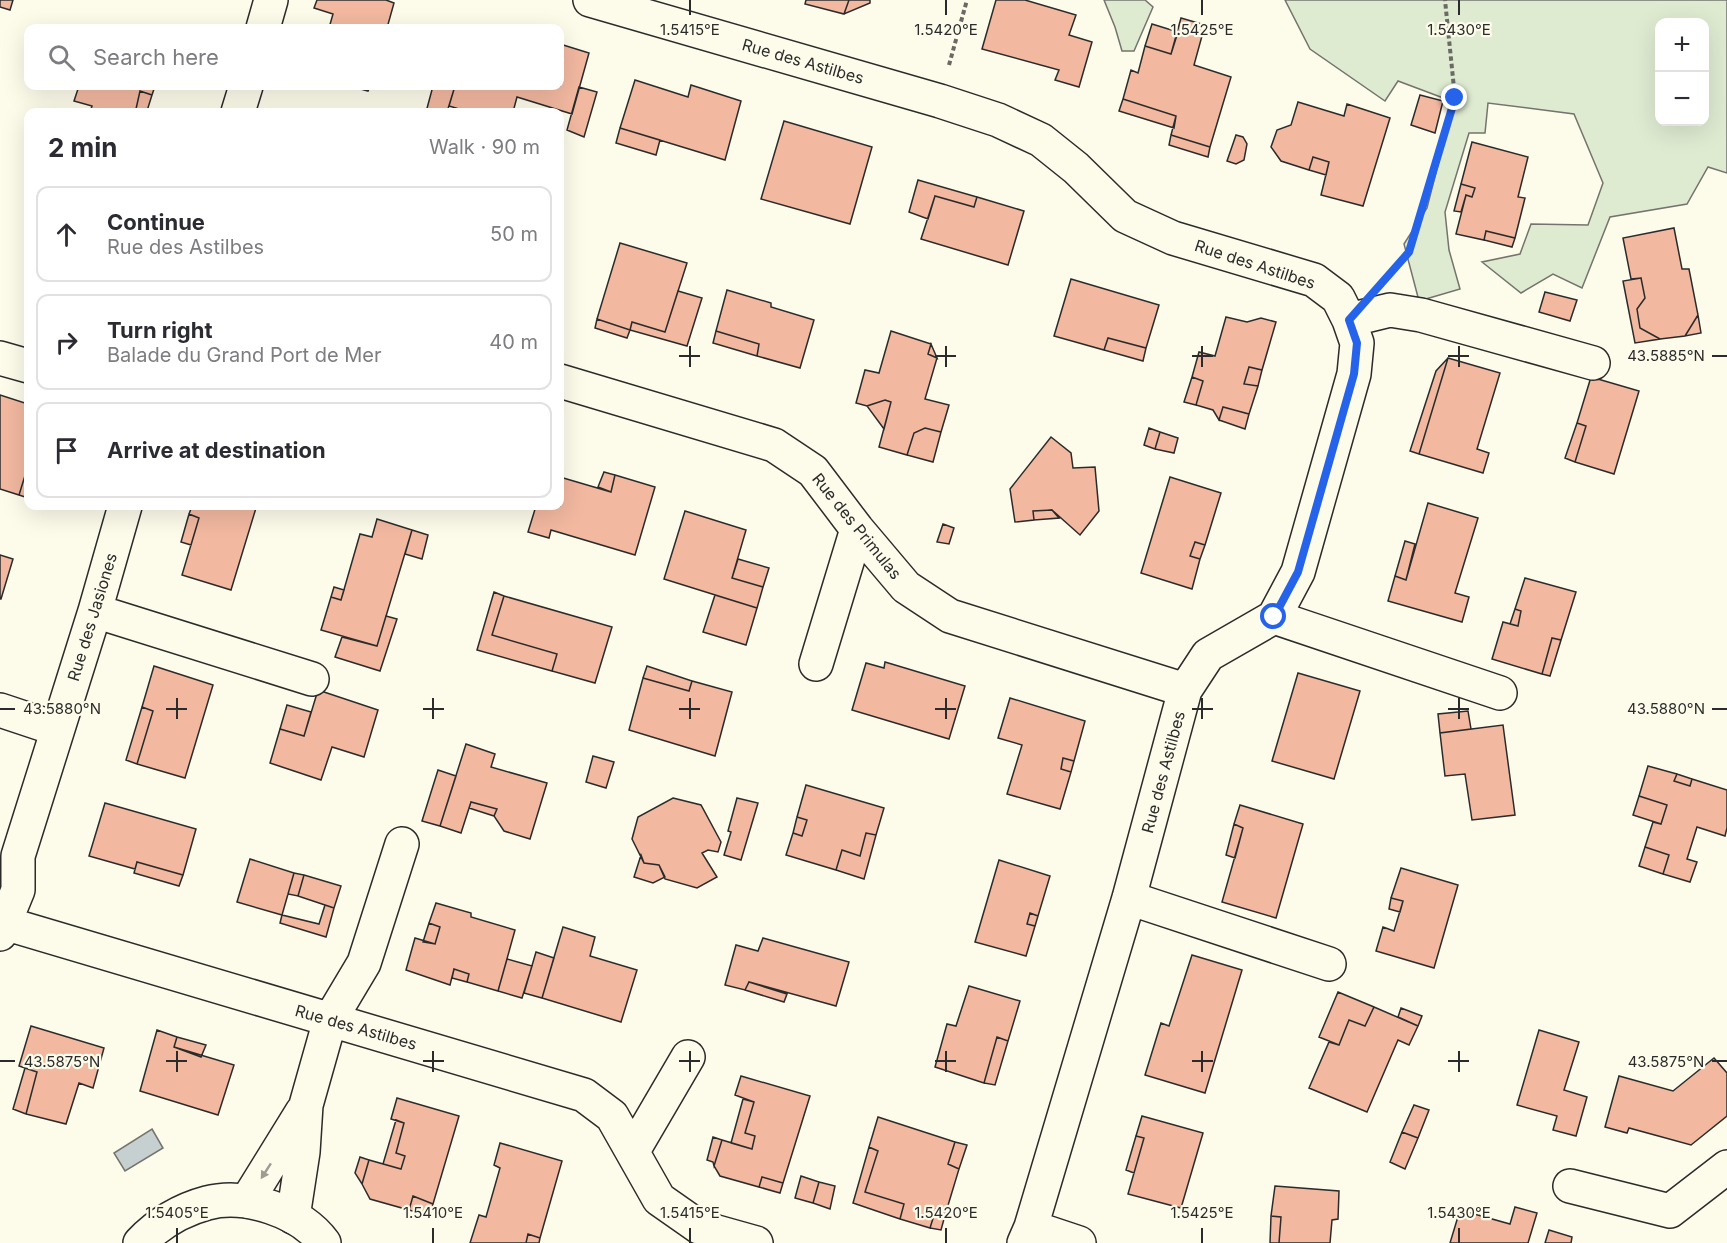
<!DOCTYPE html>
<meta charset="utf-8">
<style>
:root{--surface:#fff;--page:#f7f7f7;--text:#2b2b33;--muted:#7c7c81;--line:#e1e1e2}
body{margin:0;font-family:Inter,sans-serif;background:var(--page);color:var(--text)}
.controls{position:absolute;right:18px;top:18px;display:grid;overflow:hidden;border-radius:12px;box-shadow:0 6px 24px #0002}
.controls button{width:54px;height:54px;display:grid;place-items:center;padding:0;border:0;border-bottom:2px solid var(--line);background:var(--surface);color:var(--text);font:30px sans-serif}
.stop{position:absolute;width:18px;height:18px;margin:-14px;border:4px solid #2563eb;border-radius:50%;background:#fff}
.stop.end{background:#2563eb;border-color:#fff;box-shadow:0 2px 6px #0008}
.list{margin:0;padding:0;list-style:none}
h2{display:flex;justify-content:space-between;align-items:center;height:78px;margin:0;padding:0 24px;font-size:26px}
h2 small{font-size:20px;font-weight:400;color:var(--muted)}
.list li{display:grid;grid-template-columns:39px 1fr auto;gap:18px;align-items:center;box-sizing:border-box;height:96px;margin:0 12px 12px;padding:0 12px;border:2px solid var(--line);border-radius:12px}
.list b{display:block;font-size:22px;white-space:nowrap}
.list p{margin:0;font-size:20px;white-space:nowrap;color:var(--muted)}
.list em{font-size:20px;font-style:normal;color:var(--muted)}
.icon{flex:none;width:33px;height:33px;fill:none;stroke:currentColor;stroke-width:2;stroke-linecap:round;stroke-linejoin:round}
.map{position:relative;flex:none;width:1727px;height:1243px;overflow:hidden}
.search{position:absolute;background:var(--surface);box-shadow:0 6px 24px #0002;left:24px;top:24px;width:540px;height:66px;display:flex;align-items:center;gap:15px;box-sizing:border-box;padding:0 21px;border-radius:12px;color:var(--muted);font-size:22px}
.panel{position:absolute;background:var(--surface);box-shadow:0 6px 24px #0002;left:24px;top:108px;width:540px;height:402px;border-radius:12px}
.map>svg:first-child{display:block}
.green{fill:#deebd1;stroke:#74746e;stroke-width:1.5;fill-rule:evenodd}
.water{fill:#c7d0d0;stroke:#74746e;stroke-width:1.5}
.building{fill:#f2b8a0;stroke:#2b2b2b;stroke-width:1.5}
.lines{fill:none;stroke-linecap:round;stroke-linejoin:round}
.minor-casing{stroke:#2b2b2b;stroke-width:36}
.major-casing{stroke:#2b2b2b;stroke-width:36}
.path{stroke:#6a6964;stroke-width:4;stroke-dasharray:4.5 3;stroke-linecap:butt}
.minor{stroke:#fdfbea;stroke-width:33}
.major{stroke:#fdfbea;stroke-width:33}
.oneway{fill:#9e9d94}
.route{stroke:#2563eb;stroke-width:8}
.ticks{fill:none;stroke:#2b2b2b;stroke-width:2}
.labels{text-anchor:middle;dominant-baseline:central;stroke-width:4.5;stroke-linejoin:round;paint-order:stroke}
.street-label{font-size:16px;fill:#2b2b2b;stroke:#fdfbea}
.ticks-label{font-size:15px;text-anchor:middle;fill:#2b2b2b;stroke:#fdfbea;stroke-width:4.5;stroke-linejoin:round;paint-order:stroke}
</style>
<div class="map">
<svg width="1727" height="1243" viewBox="0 0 1727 1243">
<rect width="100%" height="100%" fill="#fdfbea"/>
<path class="green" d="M1104,0H1145L1153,7L1134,51H1122L1115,27Z
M1285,0H1727V173L1708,167L1687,204L1610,217L1582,288L1553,274L1521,293L1482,262L1520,254L1531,224L1588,225L1603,183L1574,114L1488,103L1485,133H1469L1445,212L1449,250L1460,289L1419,301L1404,244L1427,208L1454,102L1398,81L1385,101L1310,49ZM1660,22H1704V122H1660Z"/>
<path class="water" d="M152,1129L163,1148L125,1171L114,1153Z"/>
<path class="building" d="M0,0H13L10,10L0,7Z
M317,0H386L394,3L387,28H329L333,14L314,8Z
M806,0H849L844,14L805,4Z
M849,0H870V3L844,14Z
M996,0H1025L1076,15L1069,35L1092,42L1079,87L1055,80L1059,70L982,49Z
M1181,18L1205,25L1194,65L1231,77L1210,147L1171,135L1176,116L1123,99L1131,70L1138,73L1145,46L1171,54Z
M1152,24L1178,32L1171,54L1145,46Z
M560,44L589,53L572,114L517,97L513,112H469L449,106L455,86H560Z
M635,80L688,97L691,85L741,101L725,160L620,128Z
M79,86H155L152,95L140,91L136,109L147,112H90L92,106L74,101Z
M350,86H370L368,91Z
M433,86H455L447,112H426Z
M579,87L597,92L584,137L567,130Z
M140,91L152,95L147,111L136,109Z
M1420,95L1443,101L1435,133L1411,125Z
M1123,99L1176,116L1174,128L1119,111Z
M1298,102L1344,116L1347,104L1390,118L1363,206L1321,195L1329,162L1313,157L1309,170L1281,161L1271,147L1277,130L1291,125Z
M784,121L872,147L850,224L761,199Z
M620,128L660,140L656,155L616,143Z
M1171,135L1210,147L1208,157L1169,145Z
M1236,135L1243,137L1247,144L1244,160L1236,164L1227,161Z
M1472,142L1528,157L1518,197L1525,198L1515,238L1486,231L1484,240L1456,234L1466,195L1472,197L1475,188L1461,184Z
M1313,157L1329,162L1326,175L1309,170Z
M918,180L977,197L974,207L935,196L928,219L909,212Z
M1461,184L1475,188L1472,197L1466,195L1461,212L1454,211Z
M935,196L974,207L977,197L1024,211L1008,265L921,239Z
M1674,228L1682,269H1689L1698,315L1685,336L1660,339L1640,328L1637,309L1645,298L1641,278L1631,279L1623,238Z
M1486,231L1515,238L1512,247L1484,240Z
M620,243L687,263L665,332L632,322L630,330L597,319Z
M1641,278L1645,298L1637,309L1640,328L1660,339L1635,343L1623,281Z
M1071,279L1159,305L1146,348L1108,338L1104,350L1054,336Z
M727,290L771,303V307L814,320L800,368L757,356L759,344L716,331Z
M678,291L702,298L687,346L630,330L632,322L665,332Z
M1545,292L1577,300L1570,321L1539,312Z
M1698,315L1701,333L1685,336Z
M1226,317L1247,322L1261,318L1276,322L1262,370L1249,367L1244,384L1258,386L1249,414L1223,407L1219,420L1213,410L1196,405L1203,381L1192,377L1199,352L1215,356Z
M597,319L630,330L627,338L595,328Z
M716,331L759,344L757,356L713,343Z
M891,331L931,344L928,354L937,358L925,399L949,405L941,432L925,428L914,433L907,455L879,447L891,402L885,400L867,406L856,403L865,370L879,373Z
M1108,338L1146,348L1143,361L1104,350Z
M931,344L937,358L928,354Z
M1448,358L1419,454L1410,451L1436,371Z
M1448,358L1500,373L1477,449L1489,453L1483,473L1419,454Z
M1249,367L1262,370L1258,386L1244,384Z
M1192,377L1203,381L1196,405L1184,402Z
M1591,377L1639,391L1614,474L1575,462L1586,426L1577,423Z
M0,395L28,404V466L19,495L0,489Z
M885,400L891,402L884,429L867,406Z
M1223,407L1249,414L1245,429L1219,420Z
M1577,423L1586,426L1575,462L1565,458Z
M925,428L941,432L933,462L907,455L914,433Z
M1149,428L1160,432L1155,449L1144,445Z
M1160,432L1178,438L1174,453L1155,449Z
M1051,437L1071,453L1073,468L1095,467L1099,511L1080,535L1052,510L1033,511L1034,520L1015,522L1010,489Z
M28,466V498L19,495Z
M604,472L615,475L611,492L598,487Z
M615,475L655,487L635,555L551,530L549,538L528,532L536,506H560V477L611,492Z
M1170,477L1221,493L1205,545L1195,542L1190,556L1200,559L1192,589L1141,573Z
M1428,503L1478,518L1455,593L1469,597L1462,622L1388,601L1395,576L1406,580Z
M192,506H248L256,508L231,590L182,575L199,518L189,514Z
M1052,510L1059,518L1034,520L1033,511Z
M685,511L746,530L732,578L763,587L757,608L664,579Z
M189,514L199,518L191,545L181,542Z
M377,519L412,530L377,646L321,630L331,597L341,600L360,534L372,537Z
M943,524L954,528L949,544L937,542Z
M412,530L428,535L422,559L405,554Z
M1405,541L1415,544L1406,580L1395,576Z
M1195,542L1205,545L1200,559L1190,556Z
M0,555L13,559L1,599H0Z
M738,559L769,568L763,587L732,578Z
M1525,578L1576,592L1561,640L1552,638L1542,674L1492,659L1503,622L1518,626L1521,611L1515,609Z
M334,587L344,590L341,600L331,597Z
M494,592L504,596L492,635L557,654L552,671L477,650Z
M715,595L757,608L746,645L703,632Z
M504,596L612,627L595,683L552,671L557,654L492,635Z
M1515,609L1521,611L1518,626L1510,624Z
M386,616L397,619L380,671L335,657L342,637L377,646Z
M1552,638L1561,640L1550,676L1542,674Z
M885,662L965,686L949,739L852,710L866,663L884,668Z
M154,666L213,685L185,778L137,764L153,711L142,707Z
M647,666L692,681L689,691L643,678Z
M1298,673L1360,691L1334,779L1272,761Z
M643,678L689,691L692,681L732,692L715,756L629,730Z
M318,690L378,710L364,757L332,747L321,780L270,763L280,729L304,736Z
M1010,698L1085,721L1074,761L1063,758L1061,769L1071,772L1060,809L1007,794L1022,745L998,738Z
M287,705L311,712L304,736L280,729Z
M142,707L153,711L137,764L126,760Z
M1468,711L1471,729L1440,733L1438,714Z
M1503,725L1515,815L1472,820L1465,774L1445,776L1440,733Z
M466,744L495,754L491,767L547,783L530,839L504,831L494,816L497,809L471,802L461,833L440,826Z
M593,756L614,762L606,788L586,782Z
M1063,758L1074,761L1071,772L1061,769Z
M1648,766L1677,774L1674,781L1690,786L1692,779L1727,790V828L1725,836L1697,827L1687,859L1697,862L1690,882L1663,874L1669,855L1645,847L1653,822L1661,824L1667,805L1639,796Z
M438,770L456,776L440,826L422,821Z
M1677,774L1692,779L1690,786L1674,781Z
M806,785L884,808L876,835L866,833L860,856L842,850L836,870L786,855L793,833L802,836L807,820L797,817Z
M1639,796L1667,805L1661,824L1633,815Z
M673,798L701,805L721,842L718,852L708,850L702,853L717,877L697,888L665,879L659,865L644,863L632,839L638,817Z
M737,798L758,803L741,860L724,855L731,832L728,831Z
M471,802L497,809L494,816L469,808Z
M105,803L196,829L183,875L137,862L135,869L89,856Z
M1240,805L1303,824L1276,918L1222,902L1243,828L1234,824Z
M797,817L807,820L802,836L793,833Z
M1234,824L1243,828L1235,858L1226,855Z
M866,833L876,835L864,879L836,870L842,850L860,856Z
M1645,847L1669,855L1663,874L1639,866Z
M641,855L644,863L659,865L665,877L653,883L634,877Z
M250,859L294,873L282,915L237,902Z
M999,860L1050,876L1038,916L1030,913L1027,924L1035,926L1026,956L975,942Z
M137,862L183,875L179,886L134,873Z
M1401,868L1458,885L1434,968L1376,951L1383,927L1394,931L1403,901L1391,898Z
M294,873L304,875L298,896L288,894Z
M304,875L341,886L334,908L298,896Z
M1391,898L1403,901L1400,912L1389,909Z
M436,903L471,913V917L515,930L498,991L467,982L469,974L454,969L450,985L406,970L415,938L435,944L440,927L429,923Z
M325,905L334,908L326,937L280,923L282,915L319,924Z
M1030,913L1038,916L1035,926L1027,924Z
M429,923L440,927L435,944L423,942Z
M563,927L595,937L590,956L637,970L621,1022L542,998Z
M763,938L849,962L836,1006L749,982L745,990L725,985L736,945L758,951Z
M536,952L554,958L542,998L524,993Z
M1192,955L1242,970L1205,1093L1145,1075L1161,1023L1169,1026Z
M507,959L532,966L522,998L498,991Z
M454,969L469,974L467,982L452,978Z
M749,982L787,994L784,1002L745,990Z
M969,986L1020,1001L1008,1041L997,1037L984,1083L935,1067L947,1024L956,1026Z
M1338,992L1374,1007L1365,1026L1349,1020L1339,1045L1319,1037Z
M1374,1007L1418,1026L1409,1045L1398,1040L1367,1112L1309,1088L1329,1042L1339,1045L1349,1020L1365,1026Z
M1401,1008L1422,1016L1418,1026L1398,1017Z
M31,1026L104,1048L93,1088L79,1083L66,1124L26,1114L37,1072L19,1066Z
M157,1030L177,1037L174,1047L234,1065L218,1115L140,1091Z
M1539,1030L1579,1042L1564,1090L1587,1097L1576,1136L1553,1130L1557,1116L1517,1105Z
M177,1037L206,1045L201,1057L174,1047Z
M997,1037L1008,1041L995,1085L984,1083Z
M1714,1058L1727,1073V1116L1691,1145L1629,1128L1627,1133L1605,1127L1619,1076L1673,1091Z
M25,1068L37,1072L26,1114L13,1109Z
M741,1076L810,1096L783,1183L762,1177L759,1187L720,1176L714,1166L722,1140L752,1149L755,1136L745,1133L754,1102L735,1095Z
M397,1098L459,1116L433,1204L413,1196L409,1210L370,1199L362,1184L369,1160L401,1169L405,1156L396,1153L404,1123L391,1119Z
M743,1099L754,1102L745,1133L755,1136L752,1149L731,1143Z
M1414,1105L1429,1110L1418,1138L1402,1132Z
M1142,1116L1203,1133L1181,1208L1128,1194L1144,1138L1136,1136Z
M878,1117L955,1142L948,1164L959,1169L946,1212L936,1209L930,1228L900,1219L904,1204L865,1192L878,1151L869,1147Z
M396,1120L404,1123L396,1153L405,1156L401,1169L383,1164Z
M1402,1132L1418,1138L1405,1169L1390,1162Z
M1136,1136L1144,1138L1134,1173L1126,1170Z
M713,1137L722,1140L714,1166L713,1162L707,1160Z
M955,1142L967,1145L959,1169L948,1164Z
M500,1143L562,1161L540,1238L528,1234L526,1243H470L479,1215L486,1217L500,1168L494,1165Z
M869,1147L878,1151L865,1192L904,1204L900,1219L853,1203Z
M360,1157L369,1160L362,1184L355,1173Z
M801,1176L819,1182L813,1203L795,1198Z
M762,1177L783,1183L780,1193L759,1187Z
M819,1182L835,1186L830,1209L813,1203Z
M1275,1186L1339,1191L1338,1219L1332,1220L1330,1243H1279L1281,1217L1271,1216Z
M413,1196L433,1204L430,1216L409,1210Z
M1515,1207L1537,1213L1528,1243H1450L1460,1210L1510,1224Z
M936,1209L946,1212L941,1230L930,1228Z
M1271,1216L1281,1217L1279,1243H1270Z
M1549,1230L1572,1237L1571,1243H1545Z
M528,1234L540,1238L539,1243H526Z"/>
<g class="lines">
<defs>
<path id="minor" d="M590,0L940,101L998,120L1041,140L1076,168L1125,216L1173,238L1314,280L1338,298L1349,320L1357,343L1354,374L1298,572L1274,617L1208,655L1185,690L1129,898L1031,1227L1024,1243
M263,28L271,0
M238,112L246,86
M1349,320L1390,310L1421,315L1593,363
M0,358L28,366
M560,381L774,445L813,471L857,529L906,587L950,616L1185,690
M95,611L312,679
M1274,617L1500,693
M816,664L857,529
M0,710L57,729
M1129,898L1329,964
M4,923L584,1095L612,1116L659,1199L699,1227L756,1243
M0,934L18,890V856L95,611L125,506
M633,1151L688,1057
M1570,1186L1670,1211L1727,1167
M247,1201L302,1112
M293,1217L303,1152L306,1105L330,1020L364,963L402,844
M1031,1227L1079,1243"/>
<path id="major" d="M140,1243C158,1224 181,1210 207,1203C245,1193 301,1211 324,1243"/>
</defs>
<use href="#minor" class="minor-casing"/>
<use href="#major" class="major-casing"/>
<path class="path" d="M949,65L967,0
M1391,272L1409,252L1455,98L1445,0"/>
<use href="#minor" class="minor"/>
<use href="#major" class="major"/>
</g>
<defs><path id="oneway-solid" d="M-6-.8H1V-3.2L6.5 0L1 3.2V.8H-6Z" transform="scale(1.5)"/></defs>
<use class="oneway" href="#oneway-solid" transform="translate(266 1171) rotate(123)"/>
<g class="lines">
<path class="route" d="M1274,617L1298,572L1354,374L1357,343L1349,320L1409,252L1455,98"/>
</g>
<path class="ticks" d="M690,0V15M946,0V15M1202,0V15M1459,0V15M690,346V367M946,346V367M1202,346V367M1459,346V367M679,356H700M935,356H956M1192,356H1213M1448,356H1469M1712,356H1727M177,698V719M433,698V719M690,698V719M946,698V719M1202,698V719M1459,698V719M0,709H15M166,709H187M423,709H444M679,709H700M935,709H956M1192,709H1213M1448,709H1469M1712,709H1727M177,1051V1072M433,1051V1072M690,1051V1072M946,1051V1072M1202,1051V1072M1459,1051V1072M0,1061H15M166,1061H187M423,1061H444M679,1061H700M935,1061H956M1192,1061H1213M1448,1061H1469M1712,1061H1727M177,1228V1243M433,1228V1243M690,1228V1243M946,1228V1243M1202,1228V1243M1459,1228V1243"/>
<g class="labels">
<g class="street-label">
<text transform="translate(803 61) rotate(16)">Rue des Astilbes</text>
<text transform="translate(1255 264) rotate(18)">Rue des Astilbes</text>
<text transform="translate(857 526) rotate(51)">Rue des Primulas</text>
<text transform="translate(92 617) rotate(-73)">Rue des Jasiones</text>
<text transform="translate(1163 772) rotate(-75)">Rue des Astilbes</text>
<text transform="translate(356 1027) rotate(16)">Rue des Astilbes</text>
</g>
</g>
<g class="ticks-label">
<text x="690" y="35">1.5415°E</text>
<text x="946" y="35">1.5420°E</text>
<text x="1202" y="35">1.5425°E</text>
<text x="1459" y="35">1.5430°E</text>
<text x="1666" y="361">43.5885°N</text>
<text x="62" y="714">43.5880°N</text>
<text x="1666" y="714">43.5880°N</text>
<text x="62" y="1067">43.5875°N</text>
<text x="1666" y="1067">43.5875°N</text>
<text x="177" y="1218">1.5405°E</text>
<text x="433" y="1218">1.5410°E</text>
<text x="690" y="1218">1.5415°E</text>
<text x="946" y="1218">1.5420°E</text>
<text x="1202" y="1218">1.5425°E</text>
<text x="1459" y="1218">1.5430°E</text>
</g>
</svg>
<div class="controls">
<button>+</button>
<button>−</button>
</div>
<div class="stop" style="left:1274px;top:617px"></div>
<div class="stop end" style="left:1455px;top:98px"></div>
<div class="search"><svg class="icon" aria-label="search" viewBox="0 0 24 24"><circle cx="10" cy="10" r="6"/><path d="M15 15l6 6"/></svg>Search here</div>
<section class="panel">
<h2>2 min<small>Walk · 90 m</small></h2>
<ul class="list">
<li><svg class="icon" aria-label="ahead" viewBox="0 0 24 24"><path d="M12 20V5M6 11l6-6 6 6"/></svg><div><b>Continue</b><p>Rue des Astilbes</p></div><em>50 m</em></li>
<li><svg class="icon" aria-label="right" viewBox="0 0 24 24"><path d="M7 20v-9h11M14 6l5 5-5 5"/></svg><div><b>Turn right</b><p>Balade du Grand Port de Mer</p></div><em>40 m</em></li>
<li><svg class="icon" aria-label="arrive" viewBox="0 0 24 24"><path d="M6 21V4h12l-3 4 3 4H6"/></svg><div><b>Arrive at destination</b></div></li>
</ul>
</section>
</div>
